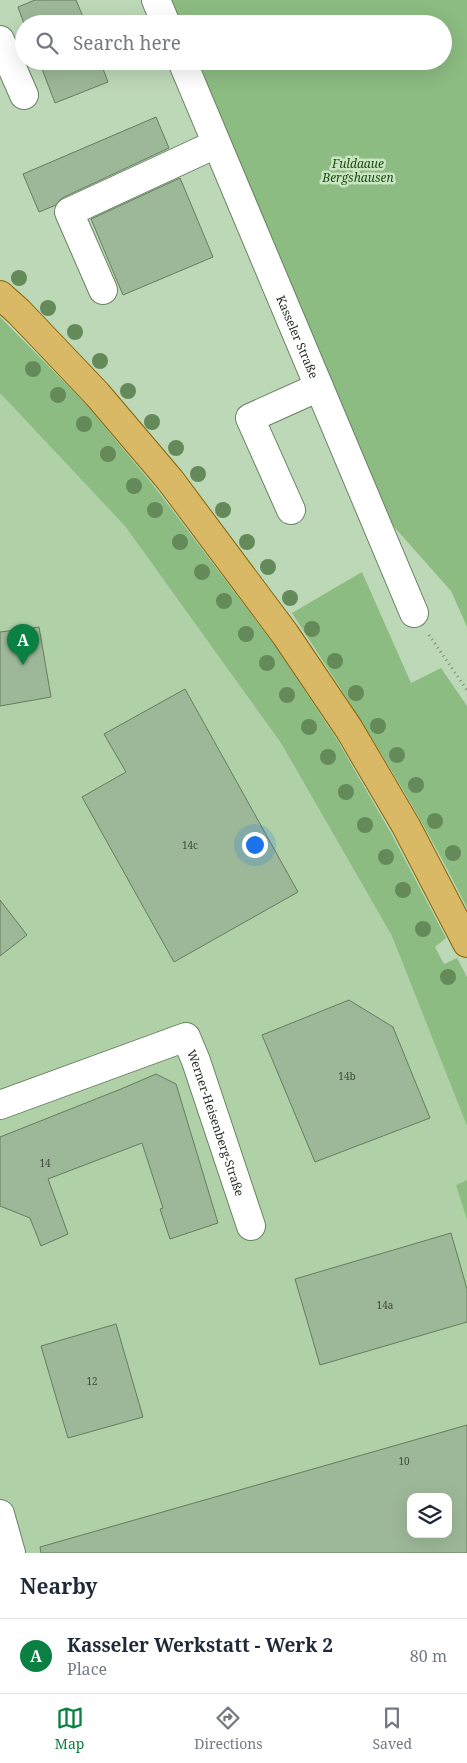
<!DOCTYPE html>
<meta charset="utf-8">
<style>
:root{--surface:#fff;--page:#f2f2f3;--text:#1f2937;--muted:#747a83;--line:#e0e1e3;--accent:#0b8043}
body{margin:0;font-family:"Noto Serif",serif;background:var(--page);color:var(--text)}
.controls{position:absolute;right:15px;bottom:15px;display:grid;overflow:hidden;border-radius:10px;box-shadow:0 5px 20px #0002}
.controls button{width:45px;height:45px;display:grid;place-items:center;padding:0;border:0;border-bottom:1px solid var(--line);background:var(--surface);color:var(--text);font:25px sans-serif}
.you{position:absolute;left:254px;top:844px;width:18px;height:18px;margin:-12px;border:4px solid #fff;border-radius:50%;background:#1a73e8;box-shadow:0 0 0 8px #1a73e833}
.badge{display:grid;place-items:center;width:32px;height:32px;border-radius:50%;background:var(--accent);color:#fff;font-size:16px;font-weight:700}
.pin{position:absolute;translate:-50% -41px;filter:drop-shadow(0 1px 2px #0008)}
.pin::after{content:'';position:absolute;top:26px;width:18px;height:15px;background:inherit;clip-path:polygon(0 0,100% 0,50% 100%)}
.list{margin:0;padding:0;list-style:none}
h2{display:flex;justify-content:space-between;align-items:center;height:65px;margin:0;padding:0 20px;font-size:21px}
h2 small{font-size:16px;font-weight:400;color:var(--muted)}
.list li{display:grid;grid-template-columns:32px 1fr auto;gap:15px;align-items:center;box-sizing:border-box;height:75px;padding:0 20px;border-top:1px solid var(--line)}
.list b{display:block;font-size:19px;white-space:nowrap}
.list p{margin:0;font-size:16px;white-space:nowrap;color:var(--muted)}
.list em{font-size:16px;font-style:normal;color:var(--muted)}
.icon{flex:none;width:28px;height:28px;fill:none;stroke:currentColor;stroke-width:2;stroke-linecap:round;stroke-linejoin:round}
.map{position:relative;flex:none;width:467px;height:1553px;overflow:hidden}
.search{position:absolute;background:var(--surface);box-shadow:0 5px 20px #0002;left:15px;right:15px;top:15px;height:55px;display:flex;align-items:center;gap:12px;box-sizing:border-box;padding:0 18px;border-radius:28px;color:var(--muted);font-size:19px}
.sheet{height:140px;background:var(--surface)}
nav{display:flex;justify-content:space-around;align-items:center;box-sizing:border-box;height:70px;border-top:1px solid var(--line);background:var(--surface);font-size:14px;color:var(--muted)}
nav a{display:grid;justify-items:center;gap:2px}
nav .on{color:var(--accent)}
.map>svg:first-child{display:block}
.built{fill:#b0d0a8;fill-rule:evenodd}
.green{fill:#8cbc82}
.building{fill:#9db898;stroke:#647d5e;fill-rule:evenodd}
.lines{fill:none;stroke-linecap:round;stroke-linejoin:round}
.minor-casing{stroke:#698263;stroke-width:30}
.major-casing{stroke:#866609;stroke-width:30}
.path{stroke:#7a8e76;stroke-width:3;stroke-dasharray:1 4;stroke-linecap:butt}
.minor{stroke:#fff;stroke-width:28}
.major{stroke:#d9b866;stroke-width:28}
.tree{fill:#648a5a}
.labels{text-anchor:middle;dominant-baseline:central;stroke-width:5;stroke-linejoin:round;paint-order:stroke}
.number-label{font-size:10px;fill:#3d4b3a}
.park-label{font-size:12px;font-style:italic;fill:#1b4b0e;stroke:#cae5c3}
.street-label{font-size:12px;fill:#1d271b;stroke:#cae5c3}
</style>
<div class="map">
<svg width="467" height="1553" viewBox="0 0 467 1553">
<rect width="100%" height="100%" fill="#bdd8b7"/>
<path class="built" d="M0,393L125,526L281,743L392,936L467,1126V1180L456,1185L467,1220V1553H0ZM411,1497H448V1534H411Z"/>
<path class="green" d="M168,0H467V627L451,591L388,520L194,61H443V24H178Z
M0,317L85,403L157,490L273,643L336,738L392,835L446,938L435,947L444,964L457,958L467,977V1126L392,936L281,743L125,526L0,393Z
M362,572L411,683L441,668L467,706V908C417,806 354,709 292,613Z
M467,1180V1220L456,1185Z"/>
<path class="building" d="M35,0H76L86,24H24L18,7Z
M39,61H100L108,82L55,103Z
M156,117L169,148L62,198L56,205L39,212L23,174Z
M180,178L213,257L123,295L91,219Z
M39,627L51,697L0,706V632Z
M185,689L298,892L174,962L82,797L126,772L104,734Z
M0,900L27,935L0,956Z
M349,1000L393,1027L430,1118L315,1162L262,1035Z
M156,1074L176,1084L218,1223L170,1239L160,1209L163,1208L142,1143L48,1179L68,1234L41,1246L30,1218L0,1206V1137L121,1089Z
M451,1233L467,1289V1322L320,1365L295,1279Z
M116,1324L143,1417L68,1438L41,1346Z
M467,1425V1553H41L40,1547ZM411,1497H448V1534H411Z"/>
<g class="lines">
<defs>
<g id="minor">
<path d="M156,0L166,24"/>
<path d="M0,40L24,95"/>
<path id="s1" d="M182,61L414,613"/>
<path d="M103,290L69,212L216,144"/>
<path d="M291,510L250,418L319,387"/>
<path id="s2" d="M0,1105L186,1037L196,1061L251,1226"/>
<path d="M0,1514L11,1553"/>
</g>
<path id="major" d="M0,295L19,312L97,394L170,480L285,634L349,729L406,826L467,943"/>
</defs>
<use href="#minor" class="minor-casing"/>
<use href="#major" class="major-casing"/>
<path class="path" d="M429,635L467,690"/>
<use href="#minor" class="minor"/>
<use href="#major" class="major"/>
</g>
<g class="tree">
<circle cx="19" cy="278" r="8"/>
<circle cx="48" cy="308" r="8"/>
<circle cx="75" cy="332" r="8"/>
<circle cx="100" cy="361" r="8"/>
<circle cx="33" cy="369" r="8"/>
<circle cx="128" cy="391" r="8"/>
<circle cx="58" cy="395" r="8"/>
<circle cx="152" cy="422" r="8"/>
<circle cx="84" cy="424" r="8"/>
<circle cx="176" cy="448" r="8"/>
<circle cx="108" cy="454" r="8"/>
<circle cx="198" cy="474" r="8"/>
<circle cx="134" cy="486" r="8"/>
<circle cx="155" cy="510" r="8"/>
<circle cx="223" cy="510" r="8"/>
<circle cx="180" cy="542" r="8"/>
<circle cx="247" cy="542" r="8"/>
<circle cx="268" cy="567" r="8"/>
<circle cx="202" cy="572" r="8"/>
<circle cx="290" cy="598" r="8"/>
<circle cx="224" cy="601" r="8"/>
<circle cx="312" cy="629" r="8"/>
<circle cx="246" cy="634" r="8"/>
<circle cx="335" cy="661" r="8"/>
<circle cx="267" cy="663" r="8"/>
<circle cx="356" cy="693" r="8"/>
<circle cx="287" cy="695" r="8"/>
<circle cx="378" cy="726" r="8"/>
<circle cx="309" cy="727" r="8"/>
<circle cx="397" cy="755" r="8"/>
<circle cx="328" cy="757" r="8"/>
<circle cx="416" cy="785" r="8"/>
<circle cx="346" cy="792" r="8"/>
<circle cx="435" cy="821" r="8"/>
<circle cx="365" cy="825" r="8"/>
<circle cx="453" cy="853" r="8"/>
<circle cx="386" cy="857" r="8"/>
<circle cx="403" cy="890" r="8"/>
<circle cx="423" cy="929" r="8"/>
<circle cx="448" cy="977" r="8"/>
</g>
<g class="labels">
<g class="number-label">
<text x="190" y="845">14c</text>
<text x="347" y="1076">14b</text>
<text x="45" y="1163">14</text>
<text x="385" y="1305">14a</text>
<text x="92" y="1381">12</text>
<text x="404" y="1461">10</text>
</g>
<g class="park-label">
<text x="358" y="163">Fuldaaue<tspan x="358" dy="14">Bergshausen</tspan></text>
</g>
<g class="street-label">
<text stroke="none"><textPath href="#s1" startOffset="299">Kasseler Straße</textPath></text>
<text stroke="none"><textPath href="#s2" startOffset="289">Werner-Heisenberg-Straße</textPath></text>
</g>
</g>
</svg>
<div class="controls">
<button><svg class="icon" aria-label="layers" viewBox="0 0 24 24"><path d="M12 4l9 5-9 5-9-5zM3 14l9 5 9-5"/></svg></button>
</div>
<div class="you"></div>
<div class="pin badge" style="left:23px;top:665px">A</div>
<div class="search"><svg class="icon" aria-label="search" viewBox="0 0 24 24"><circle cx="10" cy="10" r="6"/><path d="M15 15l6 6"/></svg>Search here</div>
</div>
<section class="sheet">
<h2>Nearby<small></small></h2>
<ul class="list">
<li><span class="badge">A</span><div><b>Kasseler Werkstatt - Werk 2</b><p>Place</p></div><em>80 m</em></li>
</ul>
</section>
<nav>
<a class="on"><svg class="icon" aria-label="map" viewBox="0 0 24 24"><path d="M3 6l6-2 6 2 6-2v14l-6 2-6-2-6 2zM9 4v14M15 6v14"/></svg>Map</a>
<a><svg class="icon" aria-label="directions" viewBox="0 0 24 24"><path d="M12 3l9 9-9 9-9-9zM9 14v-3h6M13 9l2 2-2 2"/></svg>Directions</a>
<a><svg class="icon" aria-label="saved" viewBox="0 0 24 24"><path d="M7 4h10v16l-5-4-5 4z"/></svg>Saved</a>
</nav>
